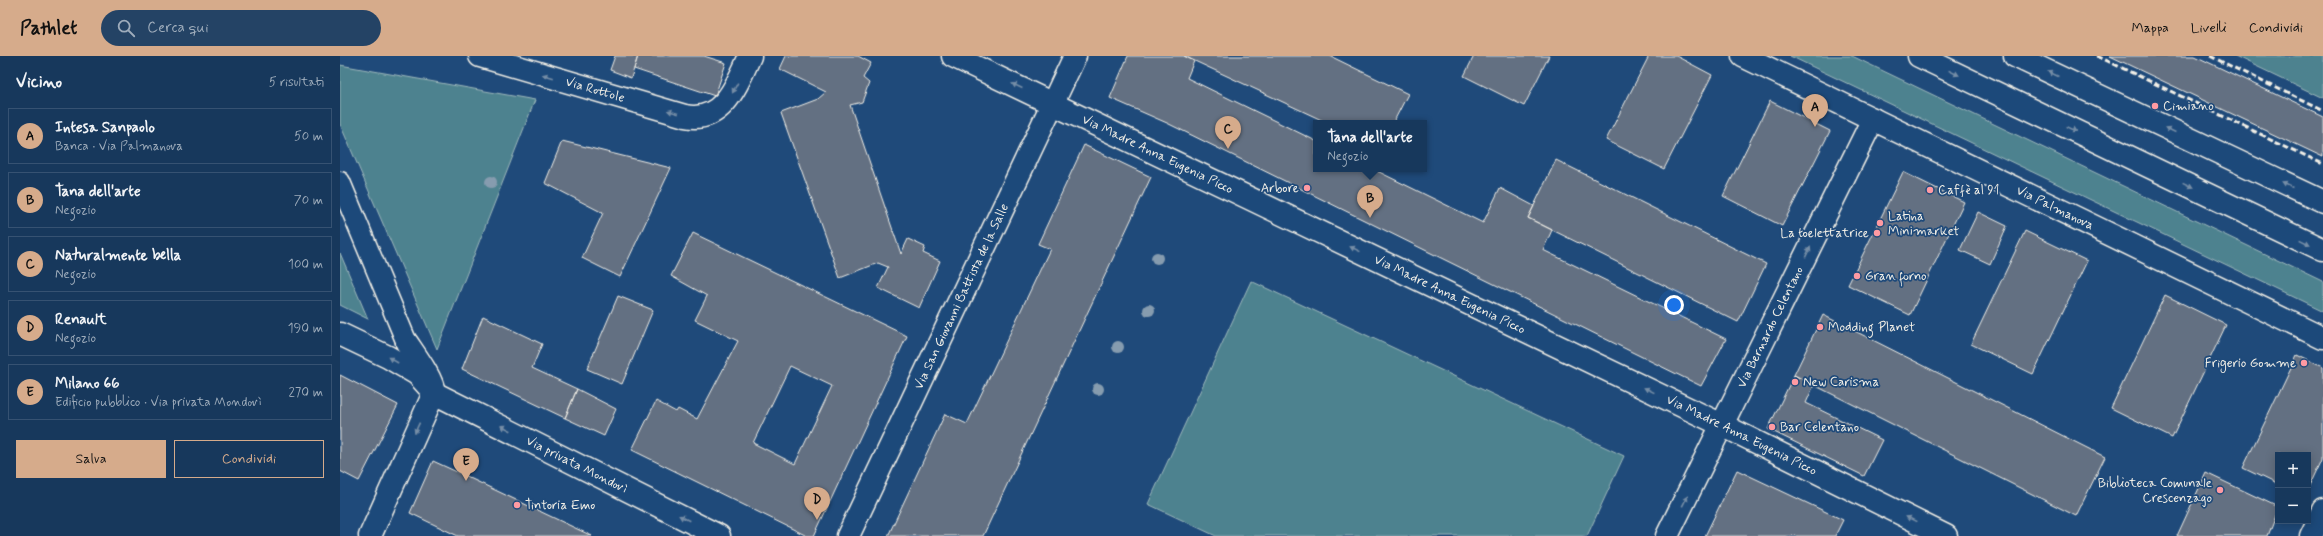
<!DOCTYPE html>
<html lang="it">
<meta charset="utf-8">
<style>
:root{--surface:#17385c;--page:#244365;--text:#f1f3f6;--muted:#9eacbb;--line:#365272;--accent:#d6ab8b}
body{margin:0;font-family:Mynerve,sans-serif;background:var(--page);color:var(--text)}
.controls{position:absolute;right:12px;bottom:12px;display:grid;overflow:hidden;border-radius:0px;box-shadow:0 2px 10px #0003}
.controls button{width:36px;height:36px;display:grid;place-items:center;padding:0;border:0;border-bottom:1px solid var(--line);background:var(--surface);color:var(--text);font:20px sans-serif}
.you{position:absolute;left:1334px;top:249px;width:14px;height:14px;margin:-10px;border:3px solid #fff;border-radius:50%;background:#1a73e8;box-shadow:0 0 0 6px #1a73e833}
.badge{display:grid;place-items:center;width:26px;height:26px;border-radius:50%;background:var(--accent);color:#111;font-size:13px;font-weight:700}
.pin{position:absolute;translate:-50% -33px;filter:drop-shadow(0 1px 2px #0008)}
.pin::after{content:'';position:absolute;top:21px;width:14px;height:12px;background:inherit;clip-path:polygon(0 0,100% 0,50% 100%)}
.popup{position:absolute;left:973px;top:64px;width:114px;height:52px;box-sizing:border-box;display:grid;place-content:center;border-radius:0px;background:var(--surface);filter:drop-shadow(0 1px 3px #0005);font-size:13px;white-space:nowrap;color:var(--muted)}
.popup b{font-size:15px;color:var(--text)}
.popup::after{content:'';position:absolute;left:50%;top:100%;margin-left:-8px;border:8px solid transparent;border-top-color:var(--surface)}
.list{margin:0;padding:0;list-style:none}
h2{display:flex;justify-content:space-between;align-items:center;height:52px;margin:0;padding:0 16px;font-size:17px}
h2 small{font-size:13px;font-weight:400;color:var(--muted)}
.list li{display:grid;grid-template-columns:26px 1fr auto;gap:12px;align-items:center;box-sizing:border-box;height:56px;margin:0 8px 8px;padding:0 8px;border:1px solid var(--line);border-radius:0px}
.list b{display:block;font-size:15px;white-space:nowrap}
.list p{margin:0;font-size:13px;white-space:nowrap;color:var(--muted)}
.list em{font-size:13px;font-style:normal;color:var(--muted)}
.actions{display:flex;gap:8px;padding:12px 16px}
.actions a{flex:1;padding:9px 0;border:1px solid var(--accent);border-radius:0px;text-align:center;font-size:14px;color:var(--accent)}
.actions .main{background:var(--accent);color:#111}
.icon{flex:none;width:22px;height:22px;fill:none;stroke:currentColor;stroke-width:2;stroke-linecap:round;stroke-linejoin:round}
.map{position:relative;flex:none;width:1983px;height:480px;overflow:hidden}
header{display:flex;align-items:center;gap:24px;box-sizing:border-box;height:56px;padding:0 20px;background:var(--accent);color:#111}
header strong{font-size:19px}
nav{display:flex;gap:22px;margin-inline-start:auto;font-size:14px}
.search{width:280px;height:36px;background:var(--page);display:flex;align-items:center;gap:10px;box-sizing:border-box;padding:0 14px;border-radius:22px;color:var(--muted);font-size:15px}
main{display:flex}
aside{flex:1;background:var(--surface)}
.map>svg:first-child{display:block}
.green{fill:#4d828f;stroke:#a0babc}
.building{fill:#636f82;stroke:#f4f1e8;fill-rule:evenodd}
.lines{fill:none;stroke-linecap:round;stroke-linejoin:round}
.pedestrian-casing{stroke:#f4f1e8;stroke-width:23}
.minor-casing{stroke:#f4f1e8;stroke-width:25}
.trunk-casing{stroke:#f4f1e8;stroke-width:25}
.pedestrian{stroke:#1f4a7a;stroke-width:20}
.minor{stroke:#1f4a7a;stroke-width:22}
.trunk{stroke:#1f4a7a;stroke-width:22}
.rail{stroke:#f4f1e8;stroke-width:3;stroke-dasharray:6 3;stroke-linecap:butt}
.tree{fill:#869caf}
.oneway{fill:#748da6}
.poi-dot{fill:#ff9aa2;stroke:#1f4a7a;stroke-width:1.5}
.labels{text-anchor:middle;dominant-baseline:central;stroke-width:3.5;stroke-linejoin:round;paint-order:stroke}
.street-label{font-size:13px;fill:#f4f1e8;stroke:#1f4a7a}
.poi-label{font-size:13px;fill:#f4f1e8;stroke:#1f4a7a;text-anchor:start}
</style>
<header>
<strong>Pathlet</strong>
<div class="search"><svg class="icon" aria-label="search" viewBox="0 0 24 24"><circle cx="10" cy="10" r="6"/><path d="M15 15l6 6"/></svg>Cerca qui</div>
<nav><a>Mappa</a><a>Livelli</a><a>Condividi</a></nav>
</header>
<main>
<aside>
<h2>Vicino<small>5 risultati</small></h2>
<ul class="list">
<li><span class="badge">A</span><div><b>Intesa Sanpaolo</b><p>Banca · Via Palmanova</p></div><em>50 m</em></li>
<li><span class="badge">B</span><div><b>Tana dell'arte</b><p>Negozio</p></div><em>70 m</em></li>
<li><span class="badge">C</span><div><b>Naturalmente bella</b><p>Negozio</p></div><em>100 m</em></li>
<li><span class="badge">D</span><div><b>Renault</b><p>Negozio</p></div><em>190 m</em></li>
<li><span class="badge">E</span><div><b>Milano 66</b><p>Edificio pubblico · Via privata Mondovì</p></div><em>270 m</em></li>
</ul>
<div class="actions"><a class="main">Salva</a><a>Condividi</a></div>
</aside>
<div class="map">
<svg width="1983" height="480" viewBox="0 0 1983 480">
<rect width="100%" height="100%" fill="#1f4a7a"/>
<filter id="ink" filterUnits="userSpaceOnUse"><feTurbulence type="fractalNoise" baseFrequency=".025" numOctaves="2"/><feDisplacementMap in="SourceGraphic" scale="8" xChannelSelector="R" yChannelSelector="G"/><feConvolveMatrix kernelMatrix="1 2 1 2 8 2 1 2 1" color-interpolation-filters="sRGB"/></filter>
<g filter="url(#ink)">
<path class="green" d="M1450,0H1512L1983,226V255Z
M1895,0H1983V42Z
M0,9L195,44L97,293L0,68Z
M0,197L28,263L0,249Z
M911,225L1284,400L1247,480H876L808,448Z"/>
<path class="building" d="M275,0H298L291,22L270,14Z
M298,0H364L386,7L375,40L294,13Z
M446,0H518L531,7L523,22L529,27L522,46L510,49L561,198L568,183L585,191L583,197L600,205L579,252L538,232L548,211L538,207L500,222L441,57L478,43L486,36L440,13Z
M788,0H844L854,5L847,22L976,85V113H1033L1143,167L1160,132L1194,150L1188,162L1212,174L1203,194L1386,283L1361,330L827,67L770,42Z
M844,0H990L1068,38L1053,67H988Z
M1134,0H1209L1184,50L1124,20Z
M1309,0H1336L1372,19L1324,113L1266,84Z
M1770,0H1855L1983,61V101Z
M1430,45L1490,75L1442,170L1383,140Z
M222,85L331,112L280,221L242,202L263,157L205,127Z
M744,89L811,121L643,480H548L605,358L627,368L710,193L698,188Z
M1216,104L1426,208L1398,266L1188,162Z
M1563,116L1624,146L1570,259L1508,229Z
M1638,156L1667,170L1650,208L1620,194Z
M1685,175L1747,205L1693,318L1631,288Z
M353,177L567,280L474,480H467L292,394L316,345L336,356L338,353L357,363L398,285L355,264L367,240L331,220ZM450,310L492,330L455,408L413,387Z
M1825,239L1886,269L1832,382L1771,352Z
M278,240L313,254L282,328L247,313Z
M1483,259L1765,401L1736,460L1454,319Z
M143,260L202,288L192,312L237,333L225,362L122,313Z
M1957,299L1983,312V402L1968,434V399H1938V429L1903,412Z
M0,319L58,349L19,425L0,415Z
M1454,319L1474,329L1466,347L1542,384L1524,420L1428,373Z
M237,333L276,353L264,380L225,362Z
M93,405L117,416L252,480H118L70,457Z
M1397,414L1503,464L1495,480H1365Z
M1866,417L1938,451L1927,480H1837Z"/>
<g class="lines">
<defs>
<path id="pedestrian" d="M0,126L67,287"/>
<g id="minor">
<path id="s1" d="M140,0L345,60C383,68 397,28 410,0"/>
<path id="s2" d="M613,0L1382,369L1606,480"/>
<path id="s3" d="M1403,0L1983,282"/>
<path id="s4" d="M0,278L48,301L77,318L94,337L379,480"/>
<path d="M30,480L94,337C93,323 75,299 67,287"/>
<path id="s5" d="M508,480L735,0"/>
<path id="s6" d="M1327,480L1533,63"/>
<path d="M1971,480L1983,455"/>
</g>
<path id="trunk" d="M1579,0L1983,194
M1675,0L1983,146"/>
</defs>
<use href="#pedestrian" class="pedestrian-casing"/>
<use href="#minor" class="minor-casing"/>
<use href="#trunk" class="trunk-casing"/>
<use href="#pedestrian" class="pedestrian"/>
<use href="#minor" class="minor"/>
<use href="#trunk" class="trunk"/>
<path class="rail" d="M1757,0L1983,108
M1870,0L1983,55"/>
</g>
<g class="tree">
<circle cx="151" cy="126" r="6"/>
<circle cx="817" cy="202" r="6"/>
<circle cx="809" cy="254" r="6"/>
<circle cx="778" cy="291" r="6"/>
<circle cx="758" cy="333" r="6"/>
</g>
<defs><path id="oneway-solid" d="M-6-.8H1V-3.2L6.5 0L1 3.2V.8H-6Z"/></defs>
<g class="oneway">
<use href="#oneway-solid" transform="translate(1614 17) rotate(26)"/>
<use href="#oneway-solid" transform="translate(1713 18) rotate(-155)"/>
<use href="#oneway-solid" transform="translate(208 20) rotate(-164)"/>
<use href="#oneway-solid" transform="translate(677 30) rotate(-155)"/>
<use href="#oneway-solid" transform="translate(395 32) rotate(118)"/>
<use href="#oneway-solid" transform="translate(333 56) rotate(-164)"/>
<use href="#oneway-solid" transform="translate(1731 73) rotate(26)"/>
<use href="#oneway-solid" transform="translate(1830 74) rotate(-155)"/>
<use href="#oneway-solid" transform="translate(1848 129) rotate(26)"/>
<use href="#oneway-solid" transform="translate(1948 130) rotate(-155)"/>
<use href="#oneway-solid" transform="translate(1965 186) rotate(26)"/>
<use href="#oneway-solid" transform="translate(1015 193) rotate(-154)"/>
<use href="#oneway-solid" transform="translate(1468 196) rotate(-64)"/>
<use href="#oneway-solid" transform="translate(53 304) rotate(-150)"/>
<use href="#oneway-solid" transform="translate(1309 334) rotate(-154)"/>
<use href="#oneway-solid" transform="translate(77 372) rotate(115)"/>
<use href="#oneway-solid" transform="translate(166 372) rotate(-153)"/>
<use href="#oneway-solid" transform="translate(1345 445) rotate(-63)"/>
<use href="#oneway-solid" transform="translate(344 462) rotate(-153)"/>
<use href="#oneway-solid" transform="translate(1571 463) rotate(-154)"/>
</g>
</g>
<g class="poi-dot">
<circle cx="1815" cy="50" r="4"/>
<circle cx="967" cy="132" r="4"/>
<circle cx="1590" cy="134" r="4"/>
<circle cx="1540" cy="167" r="4"/>
<circle cx="1537" cy="177" r="4"/>
<circle cx="1517" cy="220" r="4"/>
<circle cx="1480" cy="271" r="4"/>
<circle cx="1964" cy="307" r="4"/>
<circle cx="1455" cy="326" r="4"/>
<circle cx="1432" cy="371" r="4"/>
<circle cx="1880" cy="434" r="4"/>
<circle cx="177" cy="449" r="4"/>
</g>
<g class="labels">
<g class="street-label">
<text stroke="none"><textPath href="#s1" startOffset="120">Via Rottole</textPath></text>
<text stroke="none"><textPath href="#s2" startOffset="227">Via Madre Anna Eugenia Picco</textPath></text>
<text stroke="none"><textPath href="#s3" startOffset="347">Via Palmanova</textPath></text>
<text stroke="none"><textPath href="#s2" startOffset="551">Via Madre Anna Eugenia Picco</textPath></text>
<text stroke="none"><textPath href="#s5" startOffset="265">Via San Giovanni Battista de la Salle</textPath></text>
<text stroke="none"><textPath href="#s6" startOffset="233">Via Bernardo Celentano</textPath></text>
<text stroke="none"><textPath href="#s2" startOffset="875">Via Madre Anna Eugenia Picco</textPath></text>
<text stroke="none"><textPath href="#s4" startOffset="272">Via privata Mondovì</textPath></text>
</g>
<g class="poi-label">
<text x="1823" y="50">Cimiano</text>
<text x="959" y="132" text-anchor="end">Arbore</text>
<text x="1598" y="134">Caffè al 91</text>
<text x="1548" y="160">Latina<tspan x="1548" dy="15">Minimarket</tspan></text>
<text x="1529" y="177" text-anchor="end">La toelettatrice</text>
<text x="1525" y="220">Gran forno</text>
<text x="1488" y="271">Modding Planet</text>
<text x="1956" y="307" text-anchor="end">Frigerio Gomme</text>
<text x="1463" y="326">New Carisma</text>
<text x="1440" y="371">Bar Celentano</text>
<text x="1872" y="427" text-anchor="end">Biblioteca Comunale<tspan x="1872" dy="15">Crescenzago</tspan></text>
<text x="185" y="449">Tintoria Emo</text>
</g>
</g>
</svg>
<div class="controls">
<button>+</button>
<button>−</button>
</div>
<div class="you"></div>
<div class="pin badge" style="left:1475px;top:71px">A</div>
<div class="pin badge" style="left:1030px;top:162px">B</div>
<div class="popup"><b>Tana dell'arte</b>Negozio</div>
<div class="pin badge" style="left:888px;top:93px">C</div>
<div class="pin badge" style="left:477px;top:464px">D</div>
<div class="pin badge" style="left:126px;top:425px">E</div>
</div>
</main>
